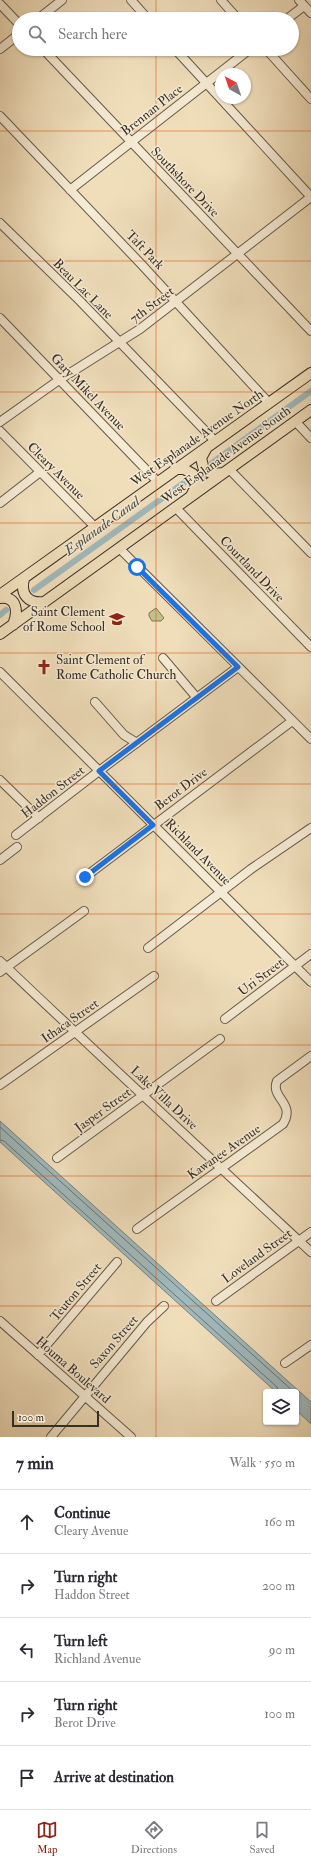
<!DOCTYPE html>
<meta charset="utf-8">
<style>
:root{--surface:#fff;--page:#f7f7f7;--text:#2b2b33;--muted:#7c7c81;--line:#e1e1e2;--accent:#8f2418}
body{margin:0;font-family:"IM FELL Double Pica",serif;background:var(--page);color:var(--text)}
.controls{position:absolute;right:12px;bottom:12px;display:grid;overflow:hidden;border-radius:4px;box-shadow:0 1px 3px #0004}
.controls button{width:36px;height:36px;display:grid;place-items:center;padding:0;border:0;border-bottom:1px solid var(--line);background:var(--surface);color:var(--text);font:20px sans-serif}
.compass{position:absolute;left:215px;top:68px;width:36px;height:36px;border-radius:50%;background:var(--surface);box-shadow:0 1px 3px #0004;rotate:320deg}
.scale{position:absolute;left:12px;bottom:10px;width:87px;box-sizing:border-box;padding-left:4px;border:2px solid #372e24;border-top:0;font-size:11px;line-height:14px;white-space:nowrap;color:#372e24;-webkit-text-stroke:3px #f5ead3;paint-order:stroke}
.stop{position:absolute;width:12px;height:12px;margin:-9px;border:3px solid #1a73e8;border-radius:50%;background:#fff}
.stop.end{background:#1a73e8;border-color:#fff;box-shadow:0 1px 4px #0008}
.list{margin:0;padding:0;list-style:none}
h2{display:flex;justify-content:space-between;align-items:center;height:52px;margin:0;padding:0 16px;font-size:17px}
h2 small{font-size:13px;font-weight:400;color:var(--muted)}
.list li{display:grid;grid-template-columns:26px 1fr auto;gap:12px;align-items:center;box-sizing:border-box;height:64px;padding:0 16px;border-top:1px solid var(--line)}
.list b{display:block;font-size:15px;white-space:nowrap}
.list p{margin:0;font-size:13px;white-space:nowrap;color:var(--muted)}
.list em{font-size:13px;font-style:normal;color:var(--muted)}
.icon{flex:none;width:22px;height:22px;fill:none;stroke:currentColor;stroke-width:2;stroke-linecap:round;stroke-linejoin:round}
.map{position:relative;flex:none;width:311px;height:1437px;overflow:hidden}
.search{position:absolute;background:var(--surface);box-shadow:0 1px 3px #0004;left:12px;right:12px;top:12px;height:44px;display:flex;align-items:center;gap:10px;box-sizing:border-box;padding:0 14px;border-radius:22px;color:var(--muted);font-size:15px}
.sheet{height:372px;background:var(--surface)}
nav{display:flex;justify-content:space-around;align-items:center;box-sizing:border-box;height:56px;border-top:1px solid var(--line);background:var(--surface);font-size:11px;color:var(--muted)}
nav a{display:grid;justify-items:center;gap:2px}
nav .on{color:var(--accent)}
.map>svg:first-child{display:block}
.green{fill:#c1bf8b;stroke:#7c7658}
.water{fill:#a0b9bc;stroke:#76817f}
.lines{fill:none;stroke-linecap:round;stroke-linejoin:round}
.shore{stroke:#6c7470;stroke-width:1}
.canal{stroke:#a0b9bc;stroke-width:6}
.minor-casing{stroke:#655a4a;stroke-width:10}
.major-casing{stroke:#372e24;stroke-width:12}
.minor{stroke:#f5ead3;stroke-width:8}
.major{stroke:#f0debb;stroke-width:10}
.route{stroke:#1a73e8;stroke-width:5}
.grid{fill:none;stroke:#d6550e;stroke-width:1;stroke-opacity:0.55}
.labels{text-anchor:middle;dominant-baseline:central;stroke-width:3;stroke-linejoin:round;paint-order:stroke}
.street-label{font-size:13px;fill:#372e24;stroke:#f5ead3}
.poi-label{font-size:13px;fill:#372e24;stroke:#f5ead3;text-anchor:end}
.water-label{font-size:14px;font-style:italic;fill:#51514a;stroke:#f5ead3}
</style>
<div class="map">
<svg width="311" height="1437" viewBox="0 0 311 1437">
<rect width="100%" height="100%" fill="#f0debb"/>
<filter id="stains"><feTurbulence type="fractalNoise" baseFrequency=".005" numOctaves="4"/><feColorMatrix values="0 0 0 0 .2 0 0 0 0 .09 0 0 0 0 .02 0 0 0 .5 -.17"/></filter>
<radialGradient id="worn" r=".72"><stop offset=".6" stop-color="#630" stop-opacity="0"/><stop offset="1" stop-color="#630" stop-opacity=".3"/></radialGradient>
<path class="green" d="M156,608L164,618L161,621H152L149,616V613Z"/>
<path class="water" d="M0,1121L311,1402V1424L296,1410V1392H276L0,1142Z"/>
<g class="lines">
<path class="shore" d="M0,1127L294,1392
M0,1140L4,1141L277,1387L278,1392"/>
<path class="canal" d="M212,463L311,391
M34,590L185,482
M0,615L6,610"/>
<defs>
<path id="minor" d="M131,0L148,19
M221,0L238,19
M299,0L311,13
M0,4L19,24
M38,19L62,0
M287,19L304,6
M0,49L19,34
M43,49L311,331
M175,49L311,197
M266,49L311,99
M0,116L142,265L269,403
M70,190L250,49
M0,223L80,301L215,441
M0,318L158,482
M295,421L311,438
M0,422L59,380L140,329L311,197
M0,431L95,527
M229,469L311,553
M0,503L40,472
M175,507L311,647
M119,548L311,739
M163,658L197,698
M0,672L311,982
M95,702L124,735L137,743
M0,780L39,818
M16,835L99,771L238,667
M0,860L17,847
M85,877L292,721
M148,948L251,869L311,828
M0,961C103,1059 207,1155 311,1252
M0,972L84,911
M225,1019L311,954
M0,1085L154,976
M57,1158L220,1039
M137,1229L283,1124C296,1103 270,1098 277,1081L311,1056
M216,1301L311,1232
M0,1321L131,1437
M38,1355L117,1262
M285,1363L311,1345
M51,1437L147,1322L164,1306"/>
<path id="major" d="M206,449L201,458L204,470L213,474L223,473
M175,469H184L193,474L197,485L192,494
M24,579C20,594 28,604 44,602
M0,595L311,373
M0,598C18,596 18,613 13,625
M0,634L311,410"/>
</defs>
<use href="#minor" class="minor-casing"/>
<use href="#major" class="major-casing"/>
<use href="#minor" class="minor"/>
<use href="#major" class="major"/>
</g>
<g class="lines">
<path class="route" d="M85,877L153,825L99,771L238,667L137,567"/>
</g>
<path class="grid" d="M156,0V19M156,49V1437M0,131H311M0,261H311M0,392H311M0,523H311M0,653H311M0,784H311M0,914H311M0,1045H311M0,1176H311M0,1306H311"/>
<defs>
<symbol id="school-bare" viewBox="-9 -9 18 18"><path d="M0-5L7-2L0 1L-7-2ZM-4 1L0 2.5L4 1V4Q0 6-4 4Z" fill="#8f2418" stroke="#f5ead3" stroke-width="2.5" paint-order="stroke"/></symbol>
<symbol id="church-bare" viewBox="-9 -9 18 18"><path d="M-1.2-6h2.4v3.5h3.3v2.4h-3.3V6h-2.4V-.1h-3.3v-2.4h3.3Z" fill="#8f2418" stroke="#f5ead3" stroke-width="2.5" paint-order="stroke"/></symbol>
</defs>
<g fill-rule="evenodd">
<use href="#school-bare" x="106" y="608" width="22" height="22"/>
<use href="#church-bare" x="33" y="656" width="22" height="22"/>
</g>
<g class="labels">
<g class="street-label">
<text transform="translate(152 110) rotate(-38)">Brennan Place</text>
<text transform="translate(185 182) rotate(46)">Southshore Drive</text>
<text transform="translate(145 250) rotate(46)">Taft Park</text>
<text transform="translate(83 289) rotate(45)">Beau Lac Lane</text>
<text transform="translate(152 305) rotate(-37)">7th Street</text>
<text transform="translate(88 392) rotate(46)">Gary Mikel Avenue</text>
<text transform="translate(197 438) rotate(-35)">West Esplanade Avenue North</text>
<text transform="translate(226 455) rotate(-36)">West Esplanade Avenue South</text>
<text transform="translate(56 471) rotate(45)">Cleary Avenue</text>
<text transform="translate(252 569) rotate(46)">Courtland Drive</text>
<text transform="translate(181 789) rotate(-37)">Berot Drive</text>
<text transform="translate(53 792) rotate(-38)">Haddon Street</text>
<text transform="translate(198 852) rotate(45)">Richland Avenue</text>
<text transform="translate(261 977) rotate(-37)">Uri Street</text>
<text transform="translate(70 1021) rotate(-35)">Ithaca Street</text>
<text transform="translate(164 1098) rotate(43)">Lake Villa Drive</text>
<text transform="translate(103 1110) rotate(-36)">Jasper Street</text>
<text transform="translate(224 1152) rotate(-35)">Kawanee Avenue</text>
<text transform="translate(257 1256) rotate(-36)">Loveland Street</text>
<text transform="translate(76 1292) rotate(-50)">Teuton Street</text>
<text transform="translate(114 1342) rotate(-49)">Saxon Street</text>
<text transform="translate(73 1370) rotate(41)">Houma Boulevard</text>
</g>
<g class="poi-label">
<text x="105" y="612">Saint Clement<tspan x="105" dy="15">of Rome School</tspan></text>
<text x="56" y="660" text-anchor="start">Saint Clement of<tspan x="56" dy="15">Rome Catholic Church</tspan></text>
</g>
<g class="water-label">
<text transform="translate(102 526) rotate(-36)">Esplanade Canal</text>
</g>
</g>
<rect width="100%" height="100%" filter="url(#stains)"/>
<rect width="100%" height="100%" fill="url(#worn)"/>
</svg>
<div class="controls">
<button><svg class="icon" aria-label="layers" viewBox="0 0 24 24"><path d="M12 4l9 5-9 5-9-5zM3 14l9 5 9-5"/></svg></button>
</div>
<svg class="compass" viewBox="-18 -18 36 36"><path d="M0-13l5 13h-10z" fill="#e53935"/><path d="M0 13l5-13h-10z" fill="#7c7c81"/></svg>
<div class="scale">100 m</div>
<div class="stop" style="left:137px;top:567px"></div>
<div class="stop end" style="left:85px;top:877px"></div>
<div class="search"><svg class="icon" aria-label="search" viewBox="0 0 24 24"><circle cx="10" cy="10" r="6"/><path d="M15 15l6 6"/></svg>Search here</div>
</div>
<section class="sheet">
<h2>7 min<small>Walk · 550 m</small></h2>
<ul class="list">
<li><svg class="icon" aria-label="ahead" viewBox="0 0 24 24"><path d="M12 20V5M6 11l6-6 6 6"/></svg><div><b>Continue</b><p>Cleary Avenue</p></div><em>160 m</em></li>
<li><svg class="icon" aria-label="right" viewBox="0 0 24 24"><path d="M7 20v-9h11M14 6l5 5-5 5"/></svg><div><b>Turn right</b><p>Haddon Street</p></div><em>200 m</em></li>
<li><svg class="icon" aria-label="left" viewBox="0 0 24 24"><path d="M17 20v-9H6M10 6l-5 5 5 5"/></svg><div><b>Turn left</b><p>Richland Avenue</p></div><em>90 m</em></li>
<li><svg class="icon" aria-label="right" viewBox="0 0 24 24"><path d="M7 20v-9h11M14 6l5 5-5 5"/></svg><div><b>Turn right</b><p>Berot Drive</p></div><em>100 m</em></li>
<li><svg class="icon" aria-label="arrive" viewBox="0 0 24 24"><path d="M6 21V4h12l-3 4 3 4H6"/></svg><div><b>Arrive at destination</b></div></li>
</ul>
</section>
<nav>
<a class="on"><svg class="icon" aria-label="map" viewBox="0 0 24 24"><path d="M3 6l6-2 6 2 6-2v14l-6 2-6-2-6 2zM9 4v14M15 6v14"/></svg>Map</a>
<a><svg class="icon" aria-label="directions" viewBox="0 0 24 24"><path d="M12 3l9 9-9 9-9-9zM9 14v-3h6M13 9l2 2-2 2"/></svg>Directions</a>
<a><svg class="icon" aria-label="saved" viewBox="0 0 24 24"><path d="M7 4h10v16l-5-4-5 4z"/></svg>Saved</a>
</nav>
